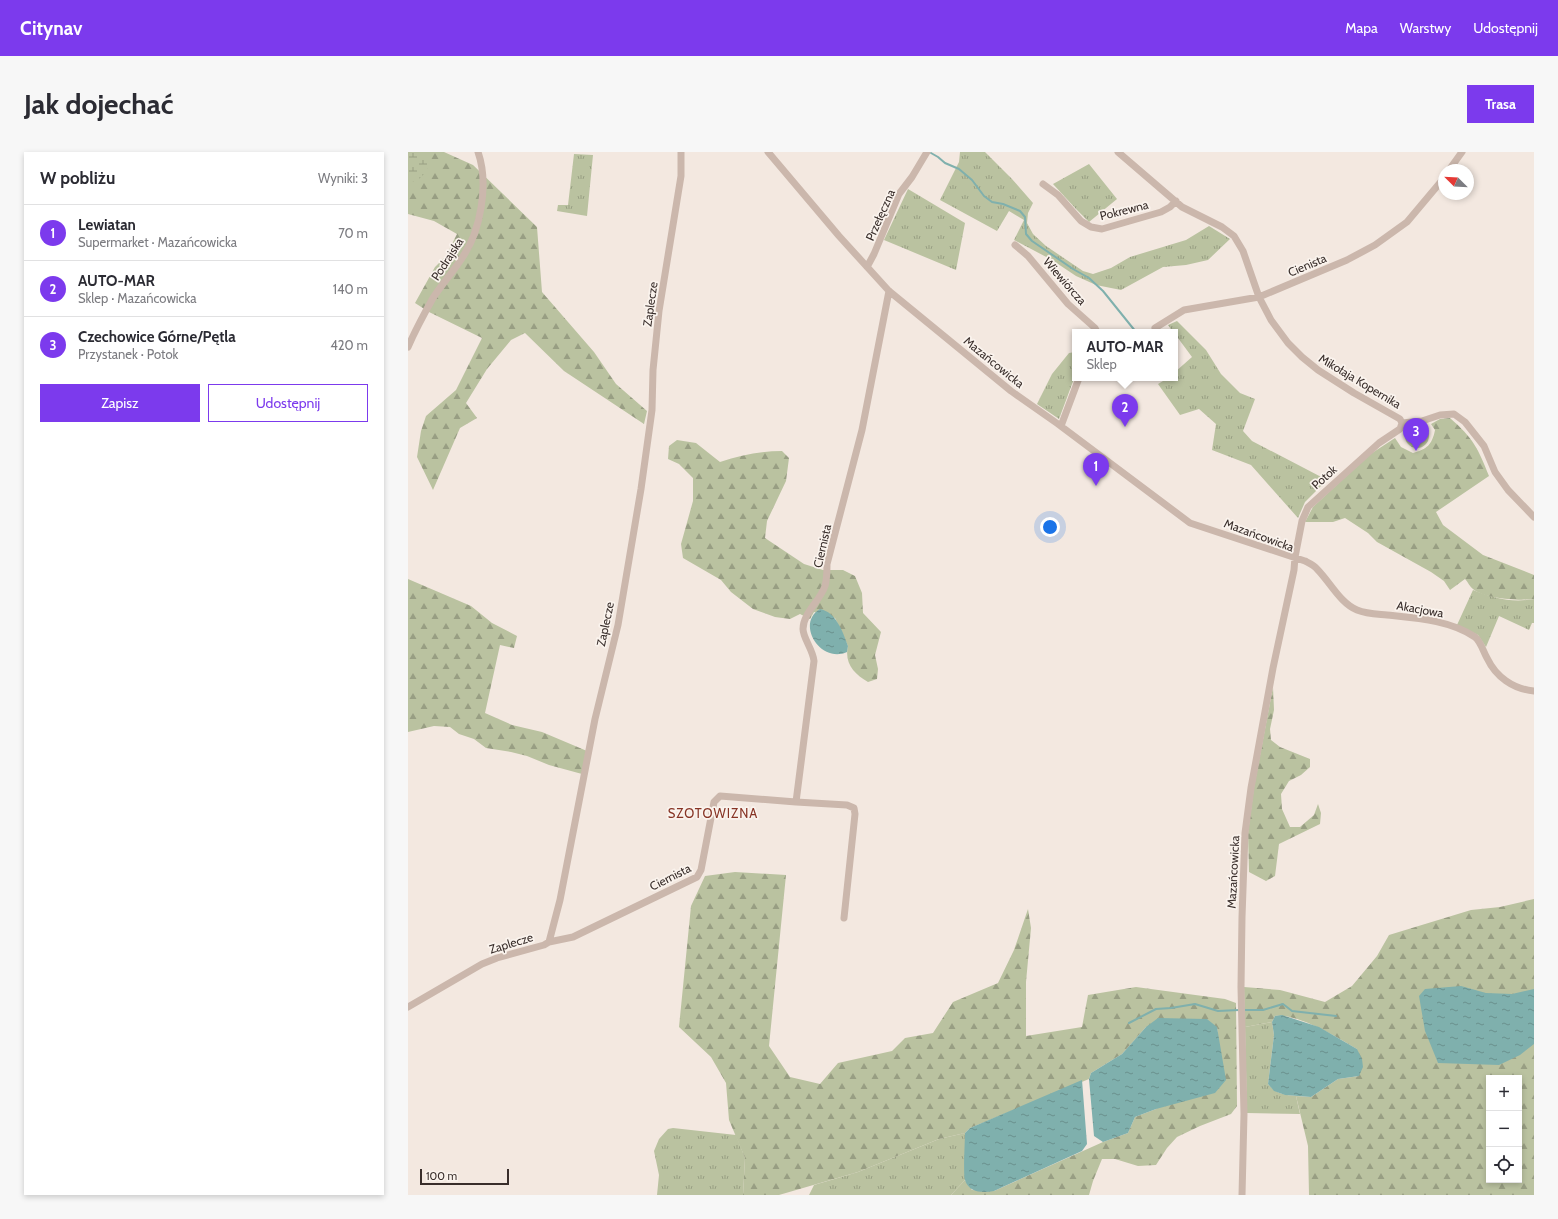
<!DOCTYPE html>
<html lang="pl">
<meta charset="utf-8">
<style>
:root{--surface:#fff;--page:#f7f7f7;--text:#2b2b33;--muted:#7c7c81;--line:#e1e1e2;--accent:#7c3aed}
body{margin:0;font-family:Cabin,sans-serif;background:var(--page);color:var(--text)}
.controls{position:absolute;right:12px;bottom:12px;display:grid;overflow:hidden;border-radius:0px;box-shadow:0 2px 6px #0003}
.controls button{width:36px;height:36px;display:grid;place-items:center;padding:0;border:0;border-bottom:1px solid var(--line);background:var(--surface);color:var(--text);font:20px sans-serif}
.compass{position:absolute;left:1030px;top:12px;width:36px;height:36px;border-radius:50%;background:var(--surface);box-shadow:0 2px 6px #0003;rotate:294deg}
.scale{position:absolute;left:12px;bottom:10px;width:89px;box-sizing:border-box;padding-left:4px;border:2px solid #392e2b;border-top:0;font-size:11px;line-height:14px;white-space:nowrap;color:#392e2b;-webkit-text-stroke:3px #faf3ed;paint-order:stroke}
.you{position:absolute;left:642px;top:375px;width:14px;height:14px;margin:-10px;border:3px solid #fff;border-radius:50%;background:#1a73e8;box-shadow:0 0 0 6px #1a73e833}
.badge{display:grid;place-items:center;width:26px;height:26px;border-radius:50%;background:var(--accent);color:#fff;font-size:13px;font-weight:700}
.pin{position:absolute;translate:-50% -33px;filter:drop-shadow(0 1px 2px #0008)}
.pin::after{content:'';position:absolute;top:21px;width:14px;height:12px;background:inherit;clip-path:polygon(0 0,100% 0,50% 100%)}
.popup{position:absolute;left:664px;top:177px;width:106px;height:52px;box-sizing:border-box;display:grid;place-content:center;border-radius:0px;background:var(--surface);filter:drop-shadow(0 1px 3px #0005);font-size:13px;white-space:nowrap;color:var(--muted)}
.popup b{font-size:15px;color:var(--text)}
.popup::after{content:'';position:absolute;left:50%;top:100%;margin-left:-8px;border:8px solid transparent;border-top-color:var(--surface)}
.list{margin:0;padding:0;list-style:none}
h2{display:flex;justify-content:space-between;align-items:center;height:52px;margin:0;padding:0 16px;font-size:17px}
h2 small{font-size:13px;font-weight:400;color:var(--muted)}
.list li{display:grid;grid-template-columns:26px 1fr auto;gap:12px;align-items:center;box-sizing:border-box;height:56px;padding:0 16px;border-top:1px solid var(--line)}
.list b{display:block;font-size:15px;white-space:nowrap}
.list p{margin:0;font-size:13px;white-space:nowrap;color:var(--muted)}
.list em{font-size:13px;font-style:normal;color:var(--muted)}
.actions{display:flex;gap:8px;padding:12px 16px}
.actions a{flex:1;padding:9px 0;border:1px solid var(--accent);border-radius:0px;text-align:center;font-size:14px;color:var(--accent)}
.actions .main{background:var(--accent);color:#fff}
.icon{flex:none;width:22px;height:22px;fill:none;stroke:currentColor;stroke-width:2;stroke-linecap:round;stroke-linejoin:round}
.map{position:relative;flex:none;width:1126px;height:1043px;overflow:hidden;border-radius:0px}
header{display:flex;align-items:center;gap:24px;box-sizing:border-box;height:56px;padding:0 20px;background:var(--accent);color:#fff}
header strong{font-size:19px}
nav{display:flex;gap:22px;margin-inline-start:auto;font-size:14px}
.intro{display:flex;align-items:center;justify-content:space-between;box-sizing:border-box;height:96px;padding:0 24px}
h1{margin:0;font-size:28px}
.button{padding:10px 18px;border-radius:0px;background:var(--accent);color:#fff;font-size:14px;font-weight:700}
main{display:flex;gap:24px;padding:0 24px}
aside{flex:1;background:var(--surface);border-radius:0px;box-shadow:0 2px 6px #0003}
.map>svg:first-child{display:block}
.grass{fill:url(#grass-tufts)}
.forest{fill:url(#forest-firs);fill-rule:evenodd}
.wetland{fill:url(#wetland-marsh)}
.water{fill:url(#water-ripples)}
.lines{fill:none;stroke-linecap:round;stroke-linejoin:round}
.stream{stroke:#7fb0ad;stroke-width:2}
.minor{stroke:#cbb7ac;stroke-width:7}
.labels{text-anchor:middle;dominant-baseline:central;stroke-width:3.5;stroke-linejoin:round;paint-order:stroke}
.street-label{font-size:12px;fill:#392e2b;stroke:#faf3ed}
.neighbourhood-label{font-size:13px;letter-spacing:1px;fill:#873425;stroke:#faf3ed}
</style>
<header>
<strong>Citynav</strong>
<nav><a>Mapa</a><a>Warstwy</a><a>Udostępnij</a></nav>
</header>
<div class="intro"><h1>Jak dojechać</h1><a class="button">Trasa</a></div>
<main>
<aside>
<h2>W pobliżu<small>Wyniki: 3</small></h2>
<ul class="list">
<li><span class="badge">1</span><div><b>Lewiatan</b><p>Supermarket · Mazańcowicka</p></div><em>70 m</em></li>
<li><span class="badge">2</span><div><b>AUTO-MAR</b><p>Sklep · Mazańcowicka</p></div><em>140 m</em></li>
<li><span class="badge">3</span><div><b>Czechowice Górne/Pętla</b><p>Przystanek · Potok</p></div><em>420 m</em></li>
</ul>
<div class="actions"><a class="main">Zapisz</a><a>Udostępnij</a></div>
</aside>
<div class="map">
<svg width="1126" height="1043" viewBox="0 0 1126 1043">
<defs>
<pattern id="grass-tufts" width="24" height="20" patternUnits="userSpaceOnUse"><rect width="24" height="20" fill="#bac2a0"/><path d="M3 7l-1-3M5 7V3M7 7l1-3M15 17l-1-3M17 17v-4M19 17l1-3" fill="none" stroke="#989e83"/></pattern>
<pattern id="forest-firs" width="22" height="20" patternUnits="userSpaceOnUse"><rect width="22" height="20" fill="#bac2a0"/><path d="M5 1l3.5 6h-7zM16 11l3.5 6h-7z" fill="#989e83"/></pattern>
<pattern id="wetland-marsh" width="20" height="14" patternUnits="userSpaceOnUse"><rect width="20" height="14" fill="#bac2a0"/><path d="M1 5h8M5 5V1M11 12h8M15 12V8" fill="none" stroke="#989e83"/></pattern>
<pattern id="water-ripples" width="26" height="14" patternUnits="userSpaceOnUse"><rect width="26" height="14" fill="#7fb0ad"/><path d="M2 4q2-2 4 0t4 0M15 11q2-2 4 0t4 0" fill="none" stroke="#69908d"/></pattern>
</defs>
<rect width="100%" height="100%" fill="#f3e8e0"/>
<path class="grass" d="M552,0H577L604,27L625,51L620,61L619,71L625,82L638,94L675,119L685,122L703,116L722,105L778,88L801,74L822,87L800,108L778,113L755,115L713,138L688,133L668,124L644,108L606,88L616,68L601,59L589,79L532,48L551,10Z
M166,2L185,3L179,64L149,59L150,53H160Z
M681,12L709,47L681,70L668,57L645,32Z
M500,37L557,71L548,118L476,88Z
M769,169L798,198L813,222L832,241L847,247L835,279L844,289L919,328L897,350L890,366L843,313L804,298L808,272L791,257L772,263L750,232L760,226H767V220L784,205L767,182V180H765L760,173Z
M667,200V224L651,267L629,252L644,222L661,201Z
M997 284a12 12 0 1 1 24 0a12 12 0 1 1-24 0Z
M1065,438C1086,446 1103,451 1126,447V471H1124L1121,478L1091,464L1078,495L1070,483L1049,473Z
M864,870L866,883L860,932C868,942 876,943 888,944L892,962L839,961L837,875Z
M265,976L328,983L337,1006L335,1043H249L251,1023L246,999L251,987L260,977Z
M557,981V1028L543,1043H401L406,1033L450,1020L531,987Z"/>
<path class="forest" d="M0,0H36L65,13L129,75L134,140L186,200L208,232L239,259L236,272L156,219L117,181L103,188L79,217L58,251L69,266L52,276L25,338L9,305L13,279L18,264L48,238L74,186L21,160L7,151L27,115L38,104L49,82L26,69L0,62Z
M1042,266C1065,286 1070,296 1081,324L1028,360L1035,373L1075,403L1126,423V447C1111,449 1077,447 1065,437C1062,435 1060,430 1057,427L1042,438L1036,429L1023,420L969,390L960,381L937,366L925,370H897L905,355L961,303L987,286L993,295L1005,301C1019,297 1024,293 1027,278L1023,272L1032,267Z
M269,288L288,291L312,310C333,303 352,299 374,299L381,306L378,329L359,369L357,386L396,412L415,418H435L447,424L454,441L455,461L473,480L467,503L470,517L469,527L460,530C446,522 436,511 440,494L427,466L406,460L402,467L392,462L382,467L367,465L345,457L323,440L313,428L275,406L273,392L285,349V326L271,312L260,307L261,294Z
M0,427L63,454L84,471L109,484L106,496L92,493L77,561L104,573L134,580L179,599L174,622L141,613L119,604L103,600L78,596L66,587L51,582L42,575L26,574L0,580Z
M865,535L866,558L862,577L863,588L872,595L902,607V615L893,623L881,629L873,642L874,657L882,675H892L906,663L910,652L913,661L912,672L871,692L867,724L858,729L841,720L840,681L846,635Z
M327,720L378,723L361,894L382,925L412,932L430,911L484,899L497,886L525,881L545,850L590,831L606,798L620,757L623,776L618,830V884L674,875L680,843L728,835L817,847L828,851L829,954L823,962L792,974L769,985L759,996L748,1013L730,1014L707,1007H694L685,1029L681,1043H543L557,1028L564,1038L586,1039L695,990L720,981L727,965L748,957L812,901L809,875H738L714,902L683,921L681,927L562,976L557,981L531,987L450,1020L371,1043H335L337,1006L321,968L318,931L303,905L271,875L283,754L297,724Z
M1126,747V1043H901L900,994L888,944L903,945L930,927L951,924L949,897C929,885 889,861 867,864L864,870L837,875L836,835L872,838L917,850L944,834L969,804L981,783L1063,758L1092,755ZM1081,926H1111V1028H1081Z"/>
<path class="wetland" d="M0,0H5L21,10L19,19L8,30L0,28Z"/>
<path class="water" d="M412,457C428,460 435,480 440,494L439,500C413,512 387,472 412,457Z
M1053,834L1078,841L1104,842L1126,837V892L1112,903L1091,913L1030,911L1017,879L1011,844L1017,837Z
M874,863L911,875L949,897L954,907L955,915L951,924L930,927L903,945L877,943L866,939L860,932L866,883L864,870L867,864Z
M750,866L799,867L809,875L818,928L807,941L748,957L727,965L720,981L695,990L686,984L681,927L683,921L714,902L738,875Z
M674,928L679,992L674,999L586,1039C575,1041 561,1041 557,1028C555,1022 557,989 557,981L562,976Z"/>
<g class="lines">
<path class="stream" d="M523,1L530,5L537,11L551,17L564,28L576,44L584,50L595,52L612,59L617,65L618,82L624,89L665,117L681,126L695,139L728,180
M835,858H855L875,852L884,859L928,864
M721,871L748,857L763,856L787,852L810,859L831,858"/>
<path class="minor" d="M360,0L431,84L481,139L603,239L650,272L782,371L897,409C901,411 906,413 909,417C922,430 932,451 949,458C959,462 969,462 979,463C1008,466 1042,468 1067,485C1073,490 1075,499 1079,506C1088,525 1105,537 1126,539
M710,0L774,55L814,75L826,84L835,99L851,145L863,168L880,191L894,205L910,218L946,241L992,267L994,271
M1041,18L1054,0
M635,32L650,43L673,69L683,75L694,77L753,60L762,55L768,49
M607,93L620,104L660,152L687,176L689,180
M459,115L466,102L491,42L504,25L519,0
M747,176L776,158L851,145L939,108L967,93L999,70L1036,26
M0,195C7,179 16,162 25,146C34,132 45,120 54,106C73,79 81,31 70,0
M994,271L1014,269L1032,263L1046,262L1057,270L1076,294L1087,320L1100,338L1126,365
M653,274L671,226
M436,766L447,662L446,656L439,653L388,650L406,509C405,498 395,486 395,477C395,461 412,449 417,434C419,427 419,419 419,412L454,278L481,139
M141,790L165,785L289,725L293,718L306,650L312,644L388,650
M0,855L74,812L89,806L136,793L141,790L152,748L187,567L210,473L233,337L244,258L245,218L251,159L273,24V0
M834,1043L836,962L833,835L834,765L837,681L843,636L865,516L886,418L887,405L894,369L900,355L971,291L992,277L994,271"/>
</g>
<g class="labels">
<g class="street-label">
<text transform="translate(716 58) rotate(-14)">Pokrewna</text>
<text transform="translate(472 63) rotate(-66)">Przełęczna</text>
<text transform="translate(39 107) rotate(-57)">Podrajska</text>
<text transform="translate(899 113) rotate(-23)">Cienista</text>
<text transform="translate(657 129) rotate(49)">Wiewiórcza</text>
<text transform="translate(242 152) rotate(-82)">Zaplecze</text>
<text transform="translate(586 210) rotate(39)">Mazańcowicka</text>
<text transform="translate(952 229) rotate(31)">Mikołaja Kopernika</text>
<text transform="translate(916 325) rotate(-42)">Potok</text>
<text transform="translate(851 383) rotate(20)">Mazańcowicka</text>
<text transform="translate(414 394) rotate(-77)">Ciernista</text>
<text transform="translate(1012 457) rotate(10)">Akacjowa</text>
<text transform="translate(197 472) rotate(-78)">Zaplecze</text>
<text transform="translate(825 720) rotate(-87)">Mazańcowicka</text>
<text transform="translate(262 725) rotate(-27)">Ciernista</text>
<text transform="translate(103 791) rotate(-17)">Zaplecze</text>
</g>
<g class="neighbourhood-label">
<text x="305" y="661">SZOTOWIZNA</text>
</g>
</g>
</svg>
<div class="controls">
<button>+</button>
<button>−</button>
<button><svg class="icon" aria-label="locate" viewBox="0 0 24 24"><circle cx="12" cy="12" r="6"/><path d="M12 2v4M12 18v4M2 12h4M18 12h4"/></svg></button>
</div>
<svg class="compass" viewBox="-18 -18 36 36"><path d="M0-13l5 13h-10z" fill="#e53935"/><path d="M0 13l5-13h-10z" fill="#7c7c81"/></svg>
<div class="scale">100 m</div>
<div class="you"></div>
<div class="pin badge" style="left:688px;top:334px">1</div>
<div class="pin badge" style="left:717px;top:275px">2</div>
<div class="popup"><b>AUTO-MAR</b>Sklep</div>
<div class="pin badge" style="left:1008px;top:299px">3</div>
</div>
</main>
